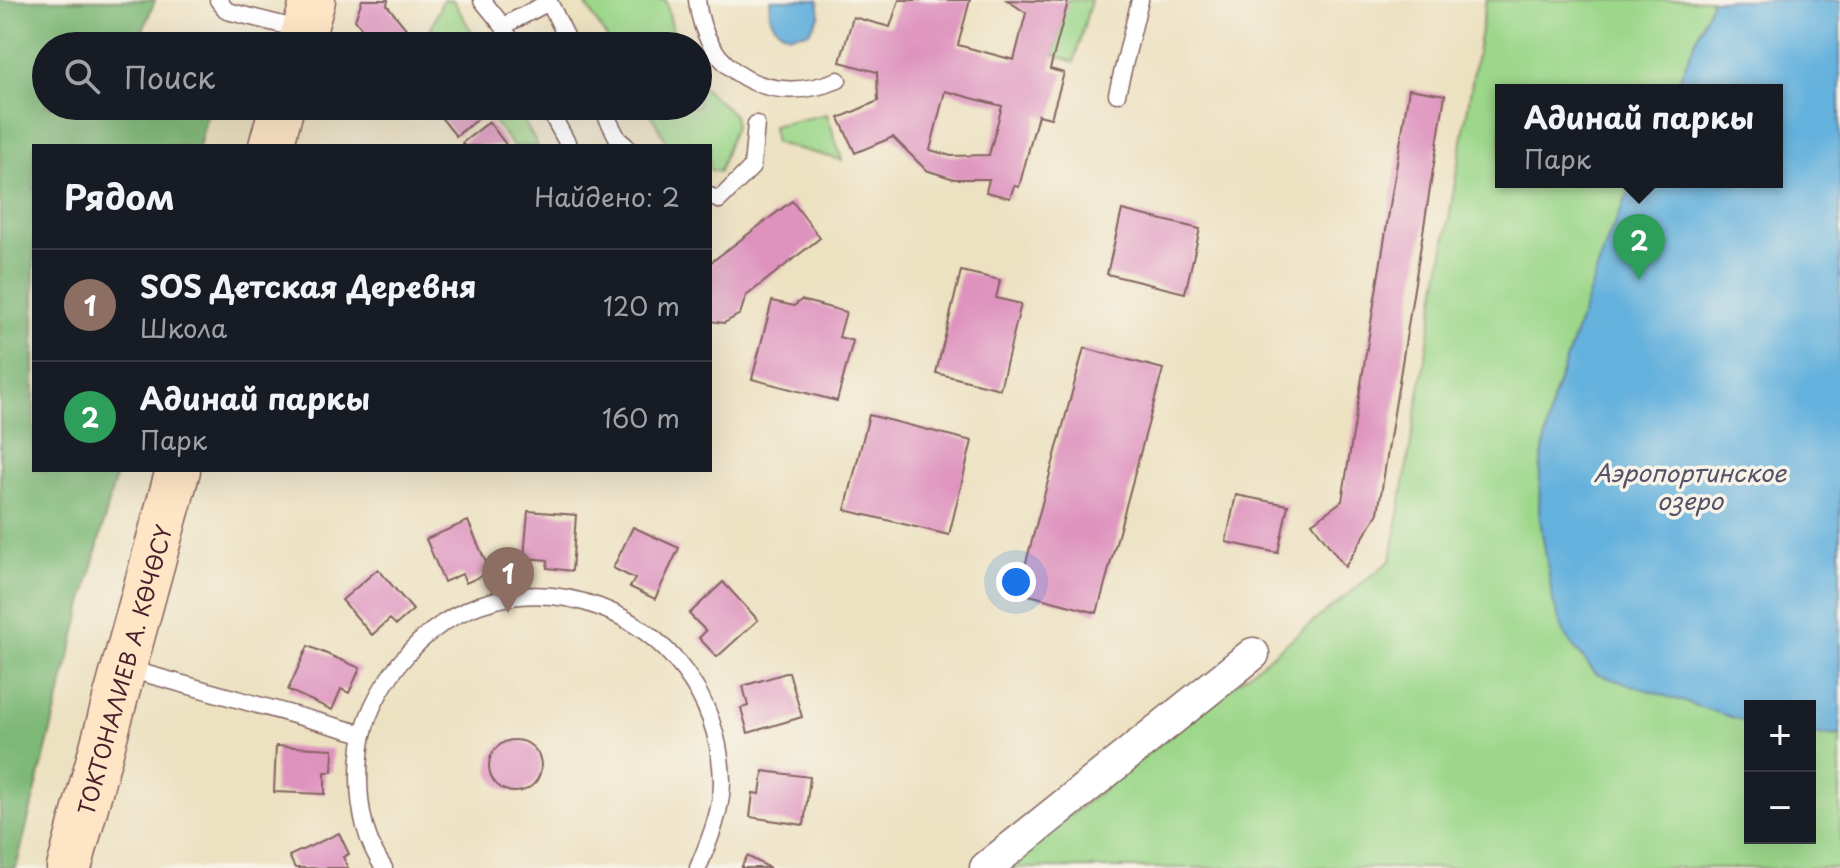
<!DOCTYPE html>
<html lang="ru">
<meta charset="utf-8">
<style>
:root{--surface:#171b24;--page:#242831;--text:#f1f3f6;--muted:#9ea1a6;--line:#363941;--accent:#1f6fb2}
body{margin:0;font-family:"Playpen Sans",sans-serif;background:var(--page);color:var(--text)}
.controls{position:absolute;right:24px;bottom:24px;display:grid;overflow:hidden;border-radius:0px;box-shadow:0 8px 32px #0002}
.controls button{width:72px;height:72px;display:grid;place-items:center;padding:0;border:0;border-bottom:2px solid var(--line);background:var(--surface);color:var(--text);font:40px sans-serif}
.you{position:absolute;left:1016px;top:582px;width:28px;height:28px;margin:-20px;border:6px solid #fff;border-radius:50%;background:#1a73e8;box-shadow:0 0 0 12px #1a73e833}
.badge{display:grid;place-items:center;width:52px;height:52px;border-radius:50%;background:var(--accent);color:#fff;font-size:26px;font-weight:700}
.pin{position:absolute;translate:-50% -66px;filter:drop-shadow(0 2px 4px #0008)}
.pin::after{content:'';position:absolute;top:42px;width:28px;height:24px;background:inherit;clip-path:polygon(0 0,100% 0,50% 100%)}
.popup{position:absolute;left:1495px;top:84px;width:288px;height:104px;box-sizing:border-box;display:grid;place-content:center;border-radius:0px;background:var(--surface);filter:drop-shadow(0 2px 6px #0005);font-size:26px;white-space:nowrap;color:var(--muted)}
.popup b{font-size:30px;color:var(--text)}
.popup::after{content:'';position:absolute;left:50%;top:100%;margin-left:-16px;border:16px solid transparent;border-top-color:var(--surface)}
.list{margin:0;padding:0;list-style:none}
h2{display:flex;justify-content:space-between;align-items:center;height:104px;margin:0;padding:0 32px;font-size:34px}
h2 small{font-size:26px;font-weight:400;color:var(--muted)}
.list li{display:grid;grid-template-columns:52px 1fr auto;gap:24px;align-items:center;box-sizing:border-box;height:112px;padding:0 32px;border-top:2px solid var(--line)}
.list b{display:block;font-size:30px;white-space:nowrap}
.list p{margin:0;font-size:26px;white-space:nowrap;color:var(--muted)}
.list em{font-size:26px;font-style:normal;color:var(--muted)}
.icon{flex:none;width:44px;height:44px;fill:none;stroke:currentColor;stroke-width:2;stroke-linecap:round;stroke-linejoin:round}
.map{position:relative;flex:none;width:1840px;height:868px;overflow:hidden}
.search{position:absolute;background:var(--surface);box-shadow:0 8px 32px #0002;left:32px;top:32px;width:680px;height:88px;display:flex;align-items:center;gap:20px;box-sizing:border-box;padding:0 28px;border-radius:44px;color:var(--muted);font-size:30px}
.panel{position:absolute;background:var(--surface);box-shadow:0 8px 32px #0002;left:32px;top:144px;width:680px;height:328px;border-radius:0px}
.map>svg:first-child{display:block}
.green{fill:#9cd78a;stroke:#737b5a;stroke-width:2;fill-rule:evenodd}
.forest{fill:#7db876;stroke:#646c50;stroke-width:2}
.water{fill:#63b1dd;stroke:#566884;stroke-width:2}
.building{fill:#de93be;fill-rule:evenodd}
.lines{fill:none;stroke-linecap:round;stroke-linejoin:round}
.service-casing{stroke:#836360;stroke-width:19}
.minor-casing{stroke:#836360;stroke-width:35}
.secondary-casing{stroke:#836360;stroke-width:47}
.service{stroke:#fff;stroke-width:16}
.minor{stroke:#fff;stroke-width:32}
.secondary{stroke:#fee5c5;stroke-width:44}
.labels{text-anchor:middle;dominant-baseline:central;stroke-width:7;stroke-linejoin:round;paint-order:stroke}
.street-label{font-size:22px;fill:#4a1f2b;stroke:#f7f3e8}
.water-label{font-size:24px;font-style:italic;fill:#535269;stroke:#f7f3e8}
</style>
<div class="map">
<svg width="1840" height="868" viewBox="0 0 1840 868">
<rect width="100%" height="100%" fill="#f7f3e8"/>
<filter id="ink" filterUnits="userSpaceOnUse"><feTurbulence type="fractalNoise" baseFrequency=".0125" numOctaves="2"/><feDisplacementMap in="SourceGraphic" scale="16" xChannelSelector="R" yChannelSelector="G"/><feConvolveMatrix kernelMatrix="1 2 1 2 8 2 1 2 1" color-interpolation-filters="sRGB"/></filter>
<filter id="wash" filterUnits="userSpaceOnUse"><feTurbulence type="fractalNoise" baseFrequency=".006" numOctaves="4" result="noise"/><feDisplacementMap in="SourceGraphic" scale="32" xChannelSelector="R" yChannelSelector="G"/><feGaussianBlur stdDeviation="1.8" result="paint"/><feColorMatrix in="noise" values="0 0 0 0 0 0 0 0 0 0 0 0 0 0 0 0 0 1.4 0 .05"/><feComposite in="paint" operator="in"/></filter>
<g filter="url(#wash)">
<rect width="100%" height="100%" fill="#ece1c1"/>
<path class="green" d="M443,0H453L480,46H435L430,31Z
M583,0H666L676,46H612Z
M1067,0H1091L1074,62L1054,55Z
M1486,0H1840V868H1004L1391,560ZM1501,90H1777V182H1501ZM1750,706H1810V838H1750Z
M698,83L734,115L735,125L719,172L710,170V146H669L646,106H698Z
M482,106H515L538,146H513Z
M827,114L842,160L775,143L772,126Z"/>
<path class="forest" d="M0,0H155L137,46H46V106H209L199,146H34V470H117L16,868H0Z"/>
<path class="water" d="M771,0H818L820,15L809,32L789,35C774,28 766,17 771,0Z
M1712,0H1840V735L1810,736V706H1750V723L1596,674L1565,636L1553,601L1539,513L1540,469L1552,401L1608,239L1633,182H1777V90H1675Z"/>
<g id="blocks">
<path class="building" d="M362,0H388L387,5L420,46H376L355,20Z
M899,0H970L958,45L1014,60L1026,13L1007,0L1068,2L1050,69L1064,73L1051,118L1038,115L1019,187L1014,186L1010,198L986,192L989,179H954L926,170L893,137L855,153L839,118L878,101L877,72L840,62L853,17L890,27ZM945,91L1002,106L989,155L951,156L930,150Z
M1409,89L1445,95L1378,513L1345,567L1312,523L1342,501Z
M432,106H476L483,115L456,136Z
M489,122L507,146H464L462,143Z
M792,201L820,238L746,296L740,314L724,323L710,321V263Z
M1122,210L1200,229L1185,293L1107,274Z
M961,271L1000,280L996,298L1021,304L1000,389L936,373Z
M801,300L846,312L839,337L853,341L837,401L752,379L772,301L794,306Z
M1084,348L1163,369L1097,613L1018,592Z
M869,415L972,441L949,535L845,510Z
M1236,495L1288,505L1278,553L1226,542Z
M528,511L576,515L572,571L547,568L548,560L524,558Z
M468,521L490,572L466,583L462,574L444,582L426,539Z
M633,527L679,548L655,599L630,587L635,579L613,568Z
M378,569L413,610L396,625L390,619L372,635L342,600Z
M723,582L758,620L717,657L699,638L706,631L689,614Z
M308,646L360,668L349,693L341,689L332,710L288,690Z
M789,672L802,717L748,733L741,708L748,706L743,686Z
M489 766a26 26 0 1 1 52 0a26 26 0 1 1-52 0Z
M276,746L333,749L332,772H325V794L274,792Z
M763,771L810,777L804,825L750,817L753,793L760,794Z
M339,833L349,854L343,857L348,868H295L289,856Z
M747,856L770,868H741Z"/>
</g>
</g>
<g filter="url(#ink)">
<use href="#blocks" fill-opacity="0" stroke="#836360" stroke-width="2"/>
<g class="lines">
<defs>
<path id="service" d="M218,0L227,11L303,30
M482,0L503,26L549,2L571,46
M697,0C705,75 772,107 838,80
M503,26L514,46
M1117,94L1140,0
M547,106L569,146
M601,106L618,139L626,146
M710,196L719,200L752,167L756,124
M125,668L363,734
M384,868C359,832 356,788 361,746C365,715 381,687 399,664C507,527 717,610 722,781C722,811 709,841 698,868"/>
<path id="minor" d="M986,868L1253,654"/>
<g id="secondary">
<path d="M300,46L313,0"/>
<path d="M271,146L282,106"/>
<path id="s1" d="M69,868L178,470"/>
</g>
</defs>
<use href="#service" class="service-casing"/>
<use href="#minor" class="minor-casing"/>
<use href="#secondary" class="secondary-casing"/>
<use href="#service" class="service"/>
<use href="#minor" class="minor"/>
<use href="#secondary" class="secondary"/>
</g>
</g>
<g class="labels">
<g class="street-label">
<text stroke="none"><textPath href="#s1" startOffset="206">ТОКТОНАЛИЕВ А. КӨЧӨСҮ</textPath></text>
</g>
<g class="water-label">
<text x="1690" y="472">Аэропортинское<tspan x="1690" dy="28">озеро</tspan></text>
</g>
</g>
</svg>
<div class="controls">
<button>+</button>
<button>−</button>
</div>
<div class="you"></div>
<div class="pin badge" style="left:508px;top:613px;background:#8d6e63">1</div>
<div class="pin badge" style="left:1639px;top:280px;background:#2e9e5b">2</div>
<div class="popup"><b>Адинай паркы</b>Парк</div>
<div class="search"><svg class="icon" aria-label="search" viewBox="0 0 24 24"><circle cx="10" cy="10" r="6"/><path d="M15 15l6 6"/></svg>Поиск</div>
<section class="panel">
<h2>Рядом<small>Найдено: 2</small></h2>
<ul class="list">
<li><span class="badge" style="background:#8d6e63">1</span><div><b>SOS Детская Деревня</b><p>Школа</p></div><em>120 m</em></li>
<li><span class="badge" style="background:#2e9e5b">2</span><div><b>Адинай паркы</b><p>Парк</p></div><em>160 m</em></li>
</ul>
</section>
</div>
